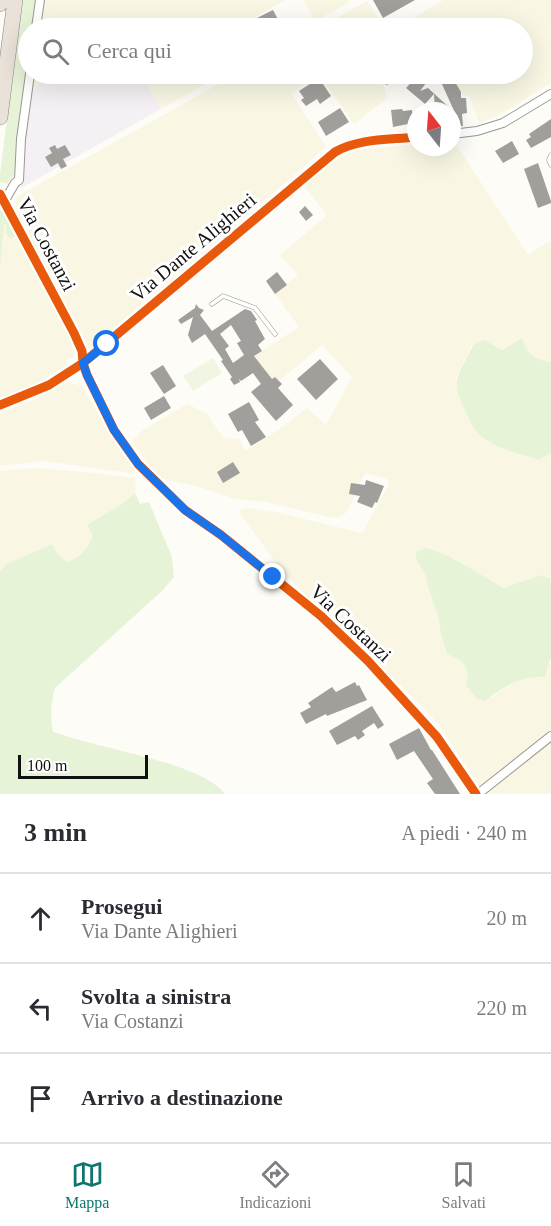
<!DOCTYPE html>
<html lang="it">
<meta charset="utf-8">
<style>
:root{--surface:#fff;--page:#f7f7f7;--text:#2b2b33;--muted:#7c7c81;--line:#e1e1e2;--accent:#0f766e}
body{margin:0;font-family:"Times New Roman",serif;background:var(--page);color:var(--text)}
.compass{position:absolute;left:407px;top:102px;width:54px;height:54px;border-radius:50%;background:var(--surface);box-shadow:0 6px 24px #0002;rotate:343deg}
.scale{position:absolute;left:18px;bottom:15px;width:130px;box-sizing:border-box;padding-left:6px;border:3px solid #111;border-top:0;font-size:16px;line-height:21px;white-space:nowrap;color:#111;-webkit-text-stroke:4px #fff;paint-order:stroke}
.stop{position:absolute;width:18px;height:18px;margin:-14px;border:4px solid #1a73e8;border-radius:50%;background:#fff}
.stop.end{background:#1a73e8;border-color:#fff;box-shadow:0 2px 6px #0008}
.list{margin:0;padding:0;list-style:none}
h2{display:flex;justify-content:space-between;align-items:center;height:78px;margin:0;padding:0 24px;font-size:26px}
h2 small{font-size:20px;font-weight:400;color:var(--muted)}
.list li{display:grid;grid-template-columns:39px 1fr auto;gap:18px;align-items:center;box-sizing:border-box;height:90px;padding:0 24px;border-top:2px solid var(--line)}
.list b{display:block;font-size:22px;white-space:nowrap}
.list p{margin:0;font-size:20px;white-space:nowrap;color:var(--muted)}
.list em{font-size:20px;font-style:normal;color:var(--muted)}
.icon{flex:none;width:33px;height:33px;fill:none;stroke:currentColor;stroke-width:2;stroke-linecap:round;stroke-linejoin:round}
.map{position:relative;flex:none;width:551px;height:794px;overflow:hidden}
.search{position:absolute;background:var(--surface);box-shadow:0 6px 24px #0002;left:18px;right:18px;top:18px;height:66px;display:flex;align-items:center;gap:15px;box-sizing:border-box;padding:0 21px;border-radius:33px;color:var(--muted);font-size:22px}
.sheet{height:348px;background:var(--surface)}
nav{display:flex;justify-content:space-around;align-items:center;box-sizing:border-box;height:84px;border-top:2px solid var(--line);background:var(--surface);font-size:16px;color:var(--muted)}
nav a{display:grid;justify-items:center;gap:3px}
nav .on{color:var(--accent)}
.map>svg:first-child{display:block}
.industrial{fill:#f5f0f3}
.farmland{fill:#f9f7e4}
.green{fill:#e7f3d7}
.pitch{fill:#f0f6e1}
.building{fill:#a19f9c;fill-rule:evenodd}
.lines{fill:none;stroke-linecap:round;stroke-linejoin:round}
.lane-casing{stroke:#979795;stroke-width:5}
.street-casing{stroke:#979795;stroke-width:10}
.highway-casing{stroke:#858482;stroke-width:16}
.lane{stroke:#fffffe;stroke-width:4}
.street{stroke:#fffffe;stroke-width:8}
.highway{stroke:#eae1d8;stroke-width:15}
.cycleway-casing{stroke:#fff;stroke-width:13}
.cycleway{stroke:#e8590c;stroke-width:9}
.route{stroke:#1a73e8;stroke-width:8}
.labels{text-anchor:middle;dominant-baseline:central;stroke-width:6;stroke-linejoin:round;paint-order:stroke}
.street-label{font-size:20px;fill:#111;stroke:#fff}
</style>
<div class="map">
<svg width="551" height="794" viewBox="0 0 551 794">
<rect width="100%" height="100%" fill="#fdfcf7"/>
<path class="industrial" d="M53,74H142L161,109L21,188L30,92Z"/>
<path class="farmland" d="M42,0H286L249,20L253,28H119L116,23L109,28H38Z
M303,0H349L347,4L315,21Z
M443,0H551V83L496,117L479,123L469,96H464L450,74H522V28H399L398,27Z
M367,1L385,28H318Z
M33,74H53L30,92Z
M142,74H223L161,109Z
M237,74H318L291,93L326,146L306,165L209,248L87,350L15,211L16,197Z
M319,74H378L384,87L387,98L354,124Z
M452,141H454L528,255L549,241L551,244V362L540,361L528,351L522,342L503,350L494,344L471,347L456,378L458,392L467,415L480,435L496,445L539,459L551,453V585L550,578L541,575L504,588L487,579L452,557L416,559L426,576L429,590L439,619L440,631L467,667L468,678L485,701L517,681L533,676L549,662L551,665V730L480,787L438,724L420,704L318,608L281,570L241,515L240,510L246,508L256,509L280,513L362,533L389,484L387,479L365,473L347,512L341,516L334,518L265,502L236,499L199,487L159,478L131,442L143,430L187,404L206,413L223,437L239,439L245,451L278,430L307,408L326,425L352,377L322,345L279,381L268,382L265,371L254,356L299,327L275,294L298,275L280,255L327,215L304,186L330,164L350,152L362,149L416,144V147H452Z
M6,224L10,239L20,235L73,338L74,353V356L65,361L67,365L43,380L24,390L0,399V270L4,225Z
M67,382L82,386L111,435L135,470V474L43,461L0,466V413L35,399Z
M35,468L83,472L135,478L136,486L135,493L122,504L93,536L86,549L78,558L67,562L58,555L0,572V471Z
M551,742V794H485Z"/>
<path class="green" d="M22,0H38L34,28H28V74L17,174L12,177L7,184L0,182V174Z
M0,199L5,213L20,235L10,239L6,232V224L4,225L0,270Z
M522,338C526,353 536,360 551,362V453L539,460C521,454 492,448 479,434C472,427 467,415 463,406C455,386 454,382 464,363C470,352 472,342 484,340L503,350Z
M135,493L140,504L149,502L172,557L174,577L163,590L55,688C51,703 50,716 53,732C81,741 110,748 138,755C163,762 209,773 225,794H0V572L7,564L52,544L58,555L67,562C83,556 86,550 93,536L87,525L122,504Z
M426,548C455,555 478,575 504,588L541,575L550,578L551,585V660L549,662L545,677C521,675 504,687 485,701L477,699L466,685C471,666 464,661 447,654L440,631L439,619L429,590L426,576L416,559V552Z"/>
<path class="pitch" d="M213,358L222,373L193,391L183,376Z"/>
<path class="building" d="M373,0H415L383,18Z
M273,10L281,25L274,28H262L257,18Z
M383,74H401L402,79L386,85Z
M419,74H433L420,91L428,88L453,111H435L434,94L425,104L406,88Z
M452,77L461,92V98H466L467,113L462,114L463,126H461L441,82Z
M319,78L331,96L320,104L317,99L306,106L301,100L304,98L299,91Z
M340,108L349,122L326,136L318,122Z
M402,109L403,111L412,110L413,123L393,127L391,110Z
M551,119V137L531,148L526,140L531,137L529,134Z
M512,141L519,154L503,163L495,151Z
M55,145L57,149L65,145L71,155L63,159L67,166L61,169L58,163L51,167L45,157L52,153L49,148Z
M538,163L551,201V203L538,208L524,169Z
M305,206L313,215L306,221L299,212Z
M277,272L287,285L275,294L266,281Z
M196,304L199,308L204,310L200,315L212,331L245,309L251,311L257,320L255,321L265,339L258,345L262,351L254,356L272,379L275,377L282,384L278,388L293,405L276,421L251,392L261,384L253,373L241,381L239,379L240,382L234,385L230,379L232,377L221,361L223,360L205,334L192,343L188,335L193,317L181,324L178,320L195,308ZM231,325L241,341L237,343L244,355L233,363L225,349L229,346L220,334Z
M320,359L338,379L316,400L297,379Z
M163,365L176,386L164,394L150,373Z
M164,396L171,408L151,420L144,408Z
M249,402L259,420L255,422L266,437L251,446L242,430L238,432L228,414Z
M233,462L240,473L223,483L217,472Z
M366,480L384,486L377,503L375,502L372,508L357,502L360,496L349,494L351,483L365,485Z
M355,682L357,686L359,685L367,700L327,716L326,714L306,724L300,713L311,707L308,703L332,687L336,692Z
M372,706L384,725L378,729L374,723L362,731L365,735L358,740L355,736L337,745L329,731Z
M419,728L431,750H432L460,794H435L427,783L433,779L414,751L397,760L389,744Z"/>
<g class="lines">
<defs>
<path id="lane" d="M551,155L549,160L551,165
M212,304L223,296L255,308L275,334"/>
<path id="street" d="M36,28L40,0
M452,134L477,131L503,123L551,94
M0,194L74,333L82,351L83,363L87,375L114,430L138,464L185,510L221,535L321,616L368,661L437,737L476,794
M4,202L15,183L19,180L21,139L30,74
M0,405L49,385L83,363L335,152C359,138 390,140 416,137
M478,794L551,736"/>
<path id="highway" d="M0,4L1,0
M0,117L15,0"/>
</defs>
<use href="#lane" class="lane-casing"/>
<use href="#street" class="street-casing"/>
<use href="#highway" class="highway-casing"/>
<use href="#lane" class="lane"/>
<use href="#street" class="street"/>
<use href="#highway" class="highway"/>
<defs>
<path id="cycleway" d="M0,194L74,333L82,351L83,363L87,375L114,430L138,464L185,510L221,535L321,616L368,661L437,737L476,794
M0,405L49,385L83,363L335,152C359,138 390,140 416,137"/>
</defs>
<use href="#cycleway" class="cycleway-casing"/>
<use href="#cycleway" class="cycleway"/>
</g>
<g class="lines">
<path class="route" d="M107,344L83,363L87,375L114,430L138,464L185,510L221,535L273,577"/>
</g>
<g class="labels">
<g class="street-label">
<text transform="translate(47 244) rotate(62)">Via Costanzi</text>
<text transform="translate(193 247) rotate(-40)">Via Dante Alighieri</text>
<text transform="translate(351 623) rotate(43)">Via Costanzi</text>
</g>
</g>
</svg>
<svg class="compass" viewBox="-18 -18 36 36"><path d="M0-13l5 13h-10z" fill="#e53935"/><path d="M0 13l5-13h-10z" fill="#7c7c81"/></svg>
<div class="scale">100 m</div>
<div class="stop" style="left:107px;top:344px"></div>
<div class="stop end" style="left:273px;top:577px"></div>
<div class="search"><svg class="icon" aria-label="search" viewBox="0 0 24 24"><circle cx="10" cy="10" r="6"/><path d="M15 15l6 6"/></svg>Cerca qui</div>
</div>
<section class="sheet">
<h2>3 min<small>A piedi · 240 m</small></h2>
<ul class="list">
<li><svg class="icon" aria-label="ahead" viewBox="0 0 24 24"><path d="M12 20V5M6 11l6-6 6 6"/></svg><div><b>Prosegui</b><p>Via Dante Alighieri</p></div><em>20 m</em></li>
<li><svg class="icon" aria-label="left" viewBox="0 0 24 24"><path d="M17 20v-9H6M10 6l-5 5 5 5"/></svg><div><b>Svolta a sinistra</b><p>Via Costanzi</p></div><em>220 m</em></li>
<li><svg class="icon" aria-label="arrive" viewBox="0 0 24 24"><path d="M6 21V4h12l-3 4 3 4H6"/></svg><div><b>Arrivo a destinazione</b></div></li>
</ul>
</section>
<nav>
<a class="on"><svg class="icon" aria-label="map" viewBox="0 0 24 24"><path d="M3 6l6-2 6 2 6-2v14l-6 2-6-2-6 2zM9 4v14M15 6v14"/></svg>Mappa</a>
<a><svg class="icon" aria-label="directions" viewBox="0 0 24 24"><path d="M12 3l9 9-9 9-9-9zM9 14v-3h6M13 9l2 2-2 2"/></svg>Indicazioni</a>
<a><svg class="icon" aria-label="saved" viewBox="0 0 24 24"><path d="M7 4h10v16l-5-4-5 4z"/></svg>Salvati</a>
</nav>
